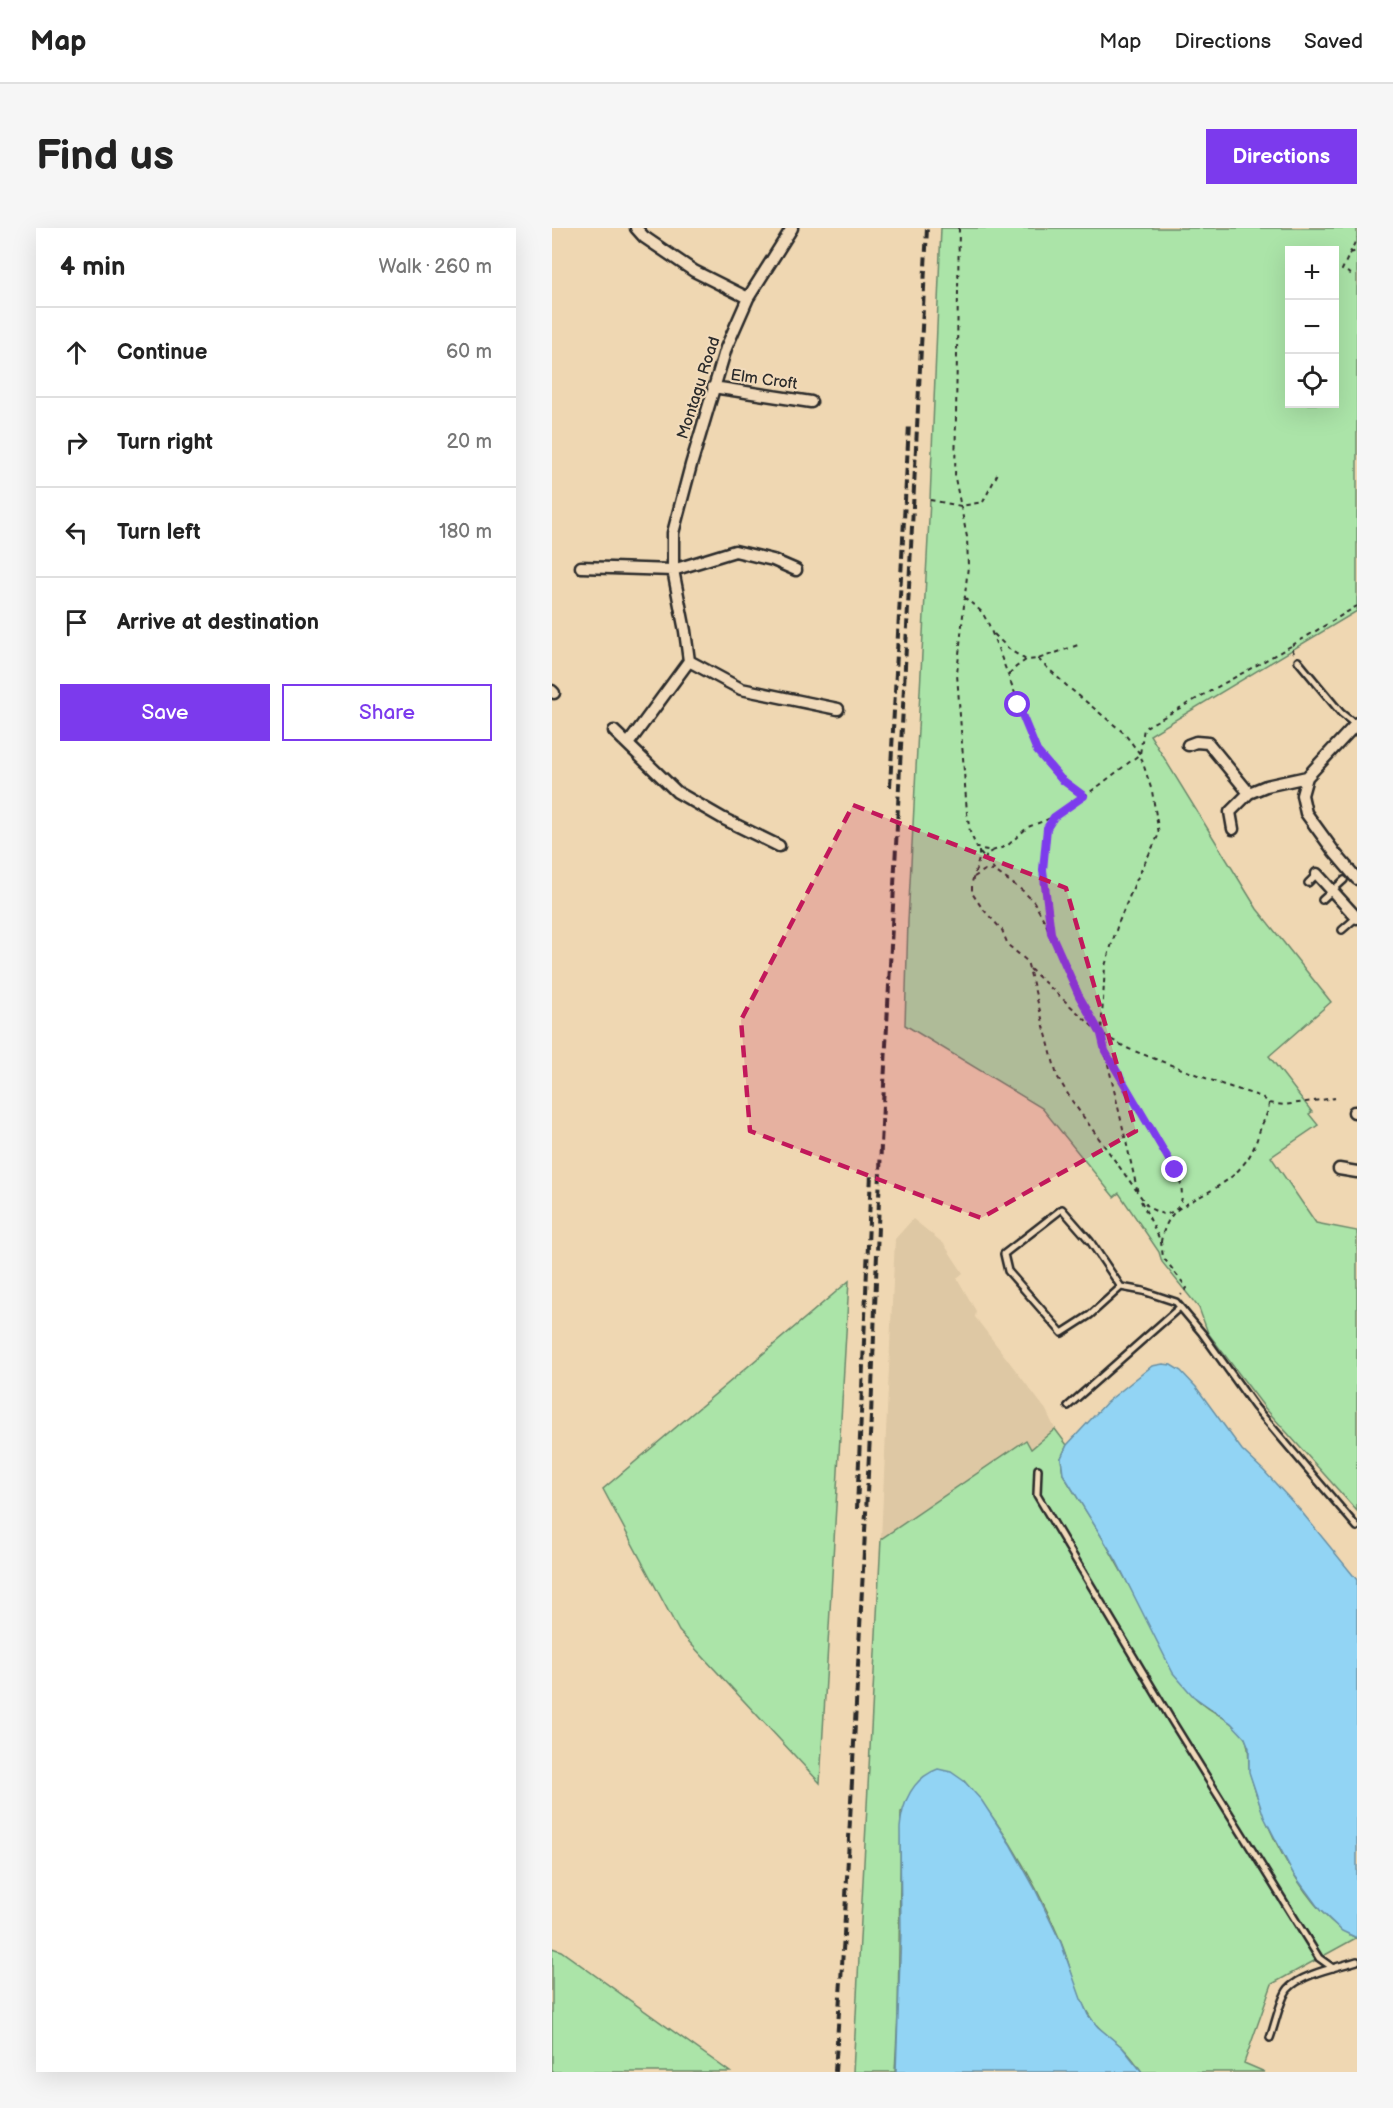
<!DOCTYPE html>
<meta charset="utf-8">
<style>
:root{--surface:#fff;--page:#f6f6f6;--text:#222;--muted:#767676;--line:#e0e0e0;--accent:#7c3aed}
body{margin:0;font-family:"Balsamiq Sans",sans-serif;background:var(--page);color:var(--text)}
.controls{position:absolute;right:18px;top:18px;display:grid;overflow:hidden;border-radius:0px;box-shadow:0 6px 24px #0002}
.controls button{width:54px;height:54px;display:grid;place-items:center;padding:0;border:0;border-bottom:2px solid var(--line);background:var(--surface);color:var(--text);font:30px sans-serif}
.stop{position:absolute;width:18px;height:18px;margin:-14px;border:4px solid #7c3aed;border-radius:50%;background:#fff}
.stop.end{background:#7c3aed;border-color:#fff;box-shadow:0 2px 6px #0008}
.list{margin:0;padding:0;list-style:none}
h2{display:flex;justify-content:space-between;align-items:center;height:78px;margin:0;padding:0 24px;font-size:26px}
h2 small{font-size:20px;font-weight:400;color:var(--muted)}
.list li{display:grid;grid-template-columns:39px 1fr auto;gap:18px;align-items:center;box-sizing:border-box;height:90px;padding:0 24px;border-top:2px solid var(--line)}
.list b{display:block;font-size:22px;white-space:nowrap}
.list em{font-size:20px;font-style:normal;color:var(--muted)}
.actions{display:flex;gap:12px;padding:18px 24px}
.actions a{flex:1;padding:14px 0;border:2px solid var(--accent);border-radius:0px;text-align:center;font-size:21px;color:var(--accent)}
.actions .main{background:var(--accent);color:#fff}
.icon{flex:none;width:33px;height:33px;fill:none;stroke:currentColor;stroke-width:2;stroke-linecap:round;stroke-linejoin:round}
.map{position:relative;flex:none;width:805px;height:1844px;overflow:hidden;border-radius:0px}
header{display:flex;align-items:center;gap:36px;box-sizing:border-box;height:84px;padding:0 30px;background:var(--surface);border-bottom:2px solid var(--line)}
header strong{font-size:28px}
nav{display:flex;gap:33px;margin-inline-start:auto;font-size:21px}
.intro{display:flex;align-items:center;justify-content:space-between;box-sizing:border-box;height:144px;padding:0 36px}
h1{margin:0;font-size:42px}
.button{padding:15px 27px;border-radius:0px;background:var(--accent);color:#fff;font-size:21px;font-weight:700}
main{display:flex;gap:36px;padding:0 36px}
aside{flex:1;background:var(--surface);border-radius:0px;box-shadow:0 6px 24px #0002}
.map>svg:first-child{display:block}
.built{fill:#dec8a4}
.green{fill:#abe4a8;stroke:#6b886a;stroke-width:1.5;fill-rule:evenodd}
.water{fill:#92d4f4;stroke:#6990a4;stroke-width:1.5}
.lines{fill:none;stroke-linecap:round;stroke-linejoin:round}
.lane-casing{stroke:#2b2b2b;stroke-width:10}
.street-casing{stroke:#2b2b2b;stroke-width:15}
.path{stroke:#2b2b2b;stroke-width:2;stroke-dasharray:4.5 4.5;stroke-linecap:butt}
.lane{stroke:#f1daba;stroke-width:5}
.street{stroke:#f1daba;stroke-width:10}
.rail{stroke:#2b2b2b;stroke-width:4;stroke-dasharray:9 4.5;stroke-linecap:butt}
.route{stroke:#7c3aed;stroke-width:8}
.marked{fill:#c2185b;fill-opacity:0.2;stroke:#c2185b;stroke-width:4.5;stroke-dasharray:12 8;stroke-linejoin:round}
.labels{text-anchor:middle;dominant-baseline:central;stroke-width:4.5;stroke-linejoin:round;paint-order:stroke}
.street-label{font-size:16px;fill:#2b2b2b;stroke:#f1daba}
</style>
<header>
<strong>Map</strong>
<nav><a>Map</a><a>Directions</a><a>Saved</a></nav>
</header>
<div class="intro"><h1>Find us</h1><a class="button">Directions</a></div>
<main>
<aside>
<h2>4 min<small>Walk · 260 m</small></h2>
<ul class="list">
<li><svg class="icon" aria-label="ahead" viewBox="0 0 24 24"><path d="M12 20V5M6 11l6-6 6 6"/></svg><div><b>Continue</b></div><em>60 m</em></li>
<li><svg class="icon" aria-label="right" viewBox="0 0 24 24"><path d="M7 20v-9h11M14 6l5 5-5 5"/></svg><div><b>Turn right</b></div><em>20 m</em></li>
<li><svg class="icon" aria-label="left" viewBox="0 0 24 24"><path d="M17 20v-9H6M10 6l-5 5 5 5"/></svg><div><b>Turn left</b></div><em>180 m</em></li>
<li><svg class="icon" aria-label="arrive" viewBox="0 0 24 24"><path d="M6 21V4h12l-3 4 3 4H6"/></svg><div><b>Arrive at destination</b></div></li>
</ul>
<div class="actions"><a class="main">Save</a><a>Share</a></div>
</aside>
<div class="map">
<svg width="805" height="1844" viewBox="0 0 805 1844">
<rect width="100%" height="100%" fill="#efd7b2"/>
<filter id="ink" filterUnits="userSpaceOnUse"><feTurbulence type="fractalNoise" baseFrequency=".0167" numOctaves="2"/><feDisplacementMap in="SourceGraphic" scale="12" xChannelSelector="R" yChannelSelector="G"/><feConvolveMatrix kernelMatrix="1 2 1 2 8 2 1 2 1" color-interpolation-filters="sRGB"/></filter>
<g filter="url(#ink)">
<path class="built" d="M361,991L392,1016L411,1045L405,1050L424,1083L423,1089L494,1182L503,1201L478,1222L473,1213L329,1311L343,1011Z"/>
<path class="green" d="M389,0H805V383L598,507L705,681L779,774L717,828L760,884L757,886L766,897L719,929L764,995L805,1003V1283L713,1180L656,1105L647,1080L610,1034L607,1024L567,965L562,969L490,880L353,797L356,693L378,272ZM738,22H782V176H738Z
M297,1053L268,1555L127,1403L51,1261Z
M503,1201L515,1217L509,1230L511,1246C529,1276 549,1305 565,1336C583,1368 600,1399 619,1431C626,1442 632,1455 640,1466C653,1483 680,1490 693,1510C699,1520 695,1533 698,1545C712,1598 753,1686 804,1710L720,1756L692,1835L713,1844H590C584,1835 578,1827 570,1819C558,1809 545,1801 537,1787C523,1766 519,1738 509,1714C485,1657 453,1600 412,1553L349,1584L346,1786L343,1844H301L329,1311L474,1212L479,1221Z
M0,1720L9,1723L178,1844H0Z"/>
<path class="water" d="M611,1136L619,1137L629,1143L644,1159L690,1222L712,1243L748,1282L805,1352V1710L790,1703L768,1682L741,1645L712,1589L697,1544V1520L693,1510L679,1495L641,1468L621,1445L564,1332L511,1246L509,1230L515,1217L555,1174L600,1138Z
M386,1541L399,1544L412,1553L430,1573L458,1616L483,1661L509,1715L529,1771L536,1787L546,1799L570,1819L590,1844H344L349,1703L348,1600C350,1574 361,1550 386,1541Z"/>
<g class="lines">
<defs>
<path id="lane" d="M746,433L789,485L804,497
M756,655L765,646
M770,672L792,652
M790,702L805,689
M569,1059L538,1087L510,1105L456,1043L452,1026L510,981L538,1013L569,1059L591,1063L624,1074L650,1105L703,1179L805,1299
M516,1178L628,1079
M486,1241L485,1267L620,1493L767,1730L781,1740
M718,1810C723,1797 728,1771 736,1761C749,1746 786,1739 805,1733"/>
<path id="street" d="M84,0L92,9L142,43L196,70
M161,159L259,174
M29,339L121,342L183,323L221,332L244,342
M137,433L189,461L286,481
M0,463L2,465
M805,495L755,549L750,567L754,585L783,625L805,651
M62,503L125,564L172,591L227,618
M76,516L137,433L133,403L121,342V305L139,237L174,120L196,70L240,0
M636,517L644,514L656,515L697,565L678,584L681,601
M697,565L714,558L755,549
M765,646L805,690
M802,884H805
M787,941L805,944"/>
</defs>
<use href="#lane" class="lane-casing"/>
<use href="#street" class="street-casing"/>
<path class="path" d="M407,0L403,250L415,309L416,338L405,446L415,585L418,604L425,620L440,623L455,618L476,599L502,589L548,557L588,526L592,500L739,418
M798,25L805,23
M799,46L790,42L805,10
M378,272L409,278L431,274L447,243
M412,369L430,384L437,397L485,523L509,551L531,568
M442,406L458,422L474,432
M742,425L739,418L805,378
M486,431L515,458L572,505L588,526L600,563L607,606L583,655L566,696L553,738L549,806
M457,447L464,439L474,432L486,431L526,417
M427,623V631L420,654V665L430,680L450,702L456,717L475,733L505,848L520,873L597,980L613,987C631,980 631,973 629,956L553,823
M428,625L443,643L471,663L482,674L499,705L527,768L549,806L586,965
M433,632L435,626L440,623
M422,649L433,642L441,643
M499,704C495,668 482,622 502,589
M478,741L549,806L577,821L672,857L710,869L717,875L732,877L783,870
M589,973L609,1014L611,1029L635,1060L629,1067
M609,1014C610,1004 617,988 625,982C647,967 673,959 690,938C699,928 703,918 707,905C710,894 716,888 717,875"/>
<use href="#lane" class="lane"/>
<use href="#street" class="street"/>
<path class="rail" d="M338,559L357,196
M305,1281L319,945
M283,1844L292,1707L319,1188L329,917L375,0"/>
</g>
</g>
<g class="lines" filter="url(#ink)">
<path class="route" d="M466,477L485,523L509,551L532,568L502,589L495,600L491,642L499,705L527,768L549,806L553,823L623,942"/>
</g>
<path class="marked" d="M301,577L514,660L584,903L429,990L198,903L189,792Z"/>
<g class="labels">
<g class="street-label">
<text transform="translate(212 152) rotate(8)">Elm Croft</text>
<text transform="translate(147 160) rotate(-72)">Montagu Road</text>
</g>
</g>
</svg>
<div class="controls">
<button>+</button>
<button>−</button>
<button><svg class="icon" aria-label="locate" viewBox="0 0 24 24"><circle cx="12" cy="12" r="6"/><path d="M12 2v4M12 18v4M2 12h4M18 12h4"/></svg></button>
</div>
<div class="stop" style="left:466px;top:477px"></div>
<div class="stop end" style="left:623px;top:942px"></div>
</div>
</main>
